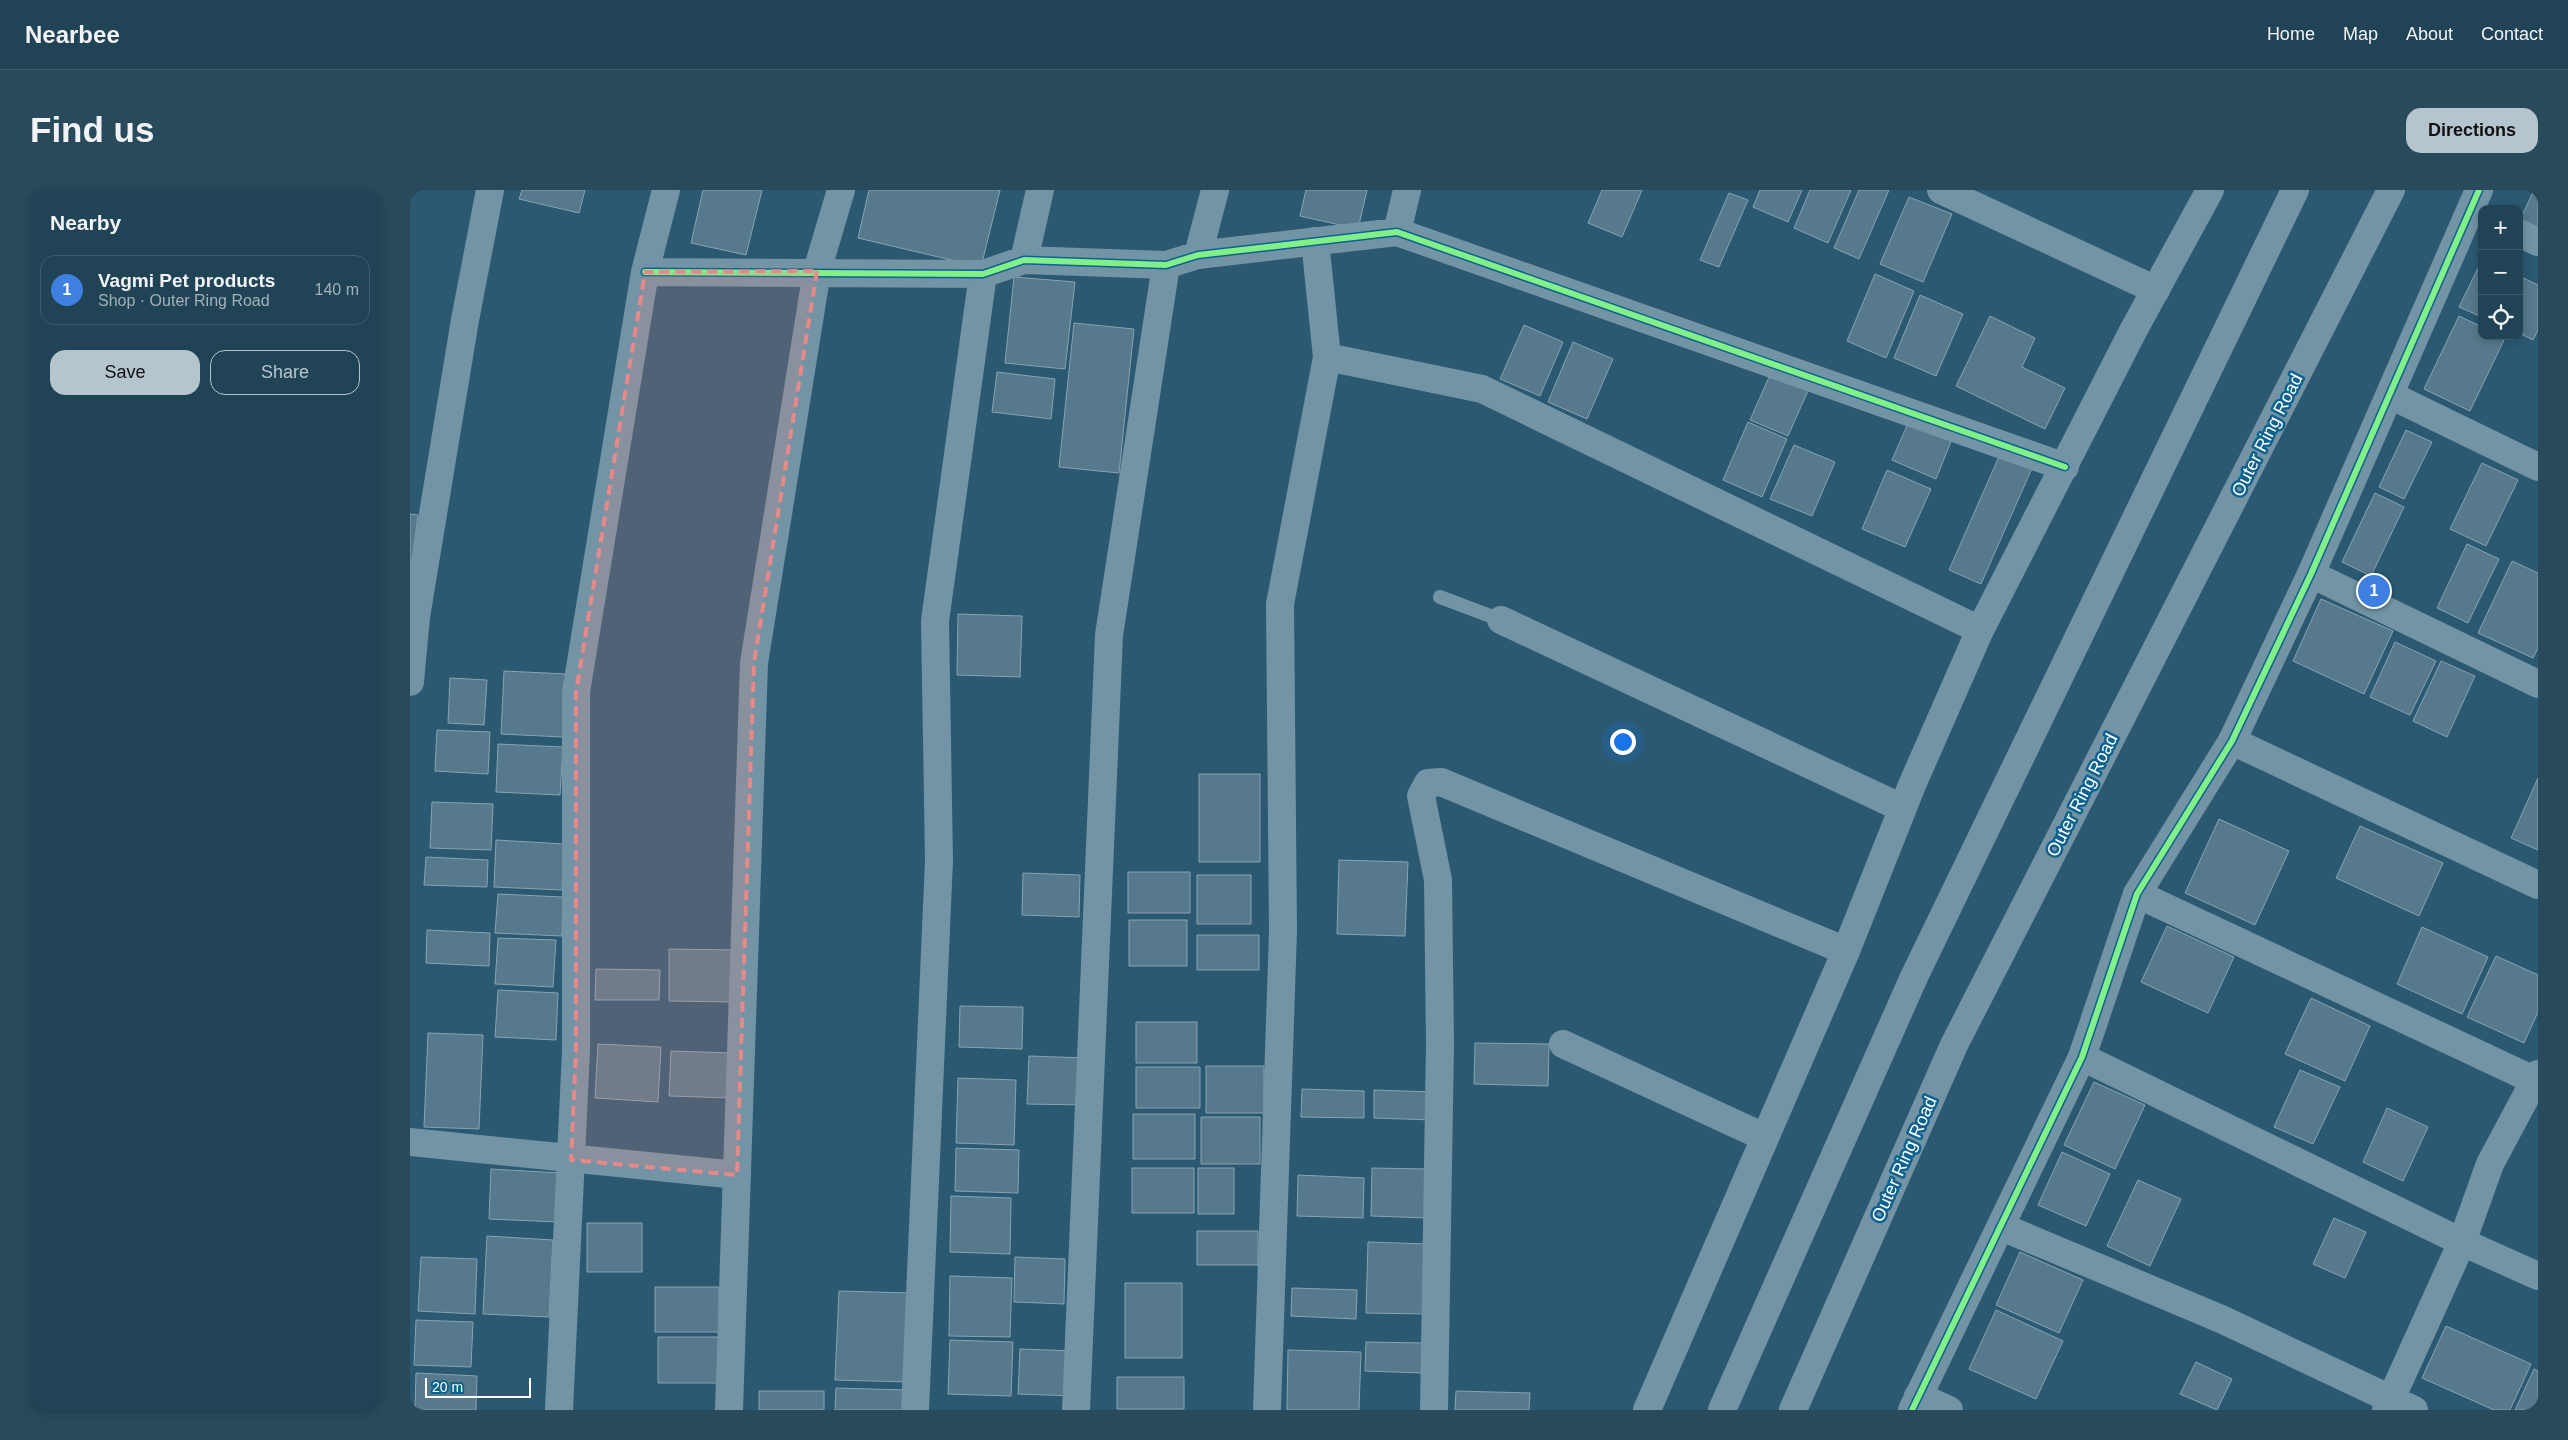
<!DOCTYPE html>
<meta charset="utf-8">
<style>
:root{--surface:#204355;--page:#284a5b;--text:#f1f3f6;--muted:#a2b0b9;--line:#3d5c6c;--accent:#b5c5cd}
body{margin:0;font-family:Arial,sans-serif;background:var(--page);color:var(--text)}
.controls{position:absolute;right:15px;top:15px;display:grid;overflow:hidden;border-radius:10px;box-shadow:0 2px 8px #0003}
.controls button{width:45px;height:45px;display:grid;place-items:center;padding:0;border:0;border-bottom:1px solid var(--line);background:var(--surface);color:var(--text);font:25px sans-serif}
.scale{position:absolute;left:15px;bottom:12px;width:106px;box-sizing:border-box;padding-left:5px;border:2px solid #fff;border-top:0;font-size:14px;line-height:18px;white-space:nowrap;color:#fff;-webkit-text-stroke:4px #0e628e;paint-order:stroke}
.you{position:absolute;left:1212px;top:551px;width:18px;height:18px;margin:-12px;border:4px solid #fff;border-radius:50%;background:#1a73e8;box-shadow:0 0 0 8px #1a73e833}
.badge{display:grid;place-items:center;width:32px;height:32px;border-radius:50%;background:var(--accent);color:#fff;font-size:16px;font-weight:700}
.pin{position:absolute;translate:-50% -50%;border:2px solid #fff;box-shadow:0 1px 5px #0006}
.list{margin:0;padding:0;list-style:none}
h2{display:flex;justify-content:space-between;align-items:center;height:65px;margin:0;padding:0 20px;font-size:21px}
h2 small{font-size:16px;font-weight:400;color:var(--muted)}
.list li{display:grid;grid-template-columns:32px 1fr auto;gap:15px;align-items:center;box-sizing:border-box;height:70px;margin:0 10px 10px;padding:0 10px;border:1px solid var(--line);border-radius:15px}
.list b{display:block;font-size:19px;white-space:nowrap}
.list p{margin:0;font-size:16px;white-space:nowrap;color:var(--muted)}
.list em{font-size:16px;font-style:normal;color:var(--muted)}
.actions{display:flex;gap:10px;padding:15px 20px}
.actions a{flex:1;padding:11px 0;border:1px solid var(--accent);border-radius:15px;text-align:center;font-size:18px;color:var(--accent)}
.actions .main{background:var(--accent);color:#111}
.icon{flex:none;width:28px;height:28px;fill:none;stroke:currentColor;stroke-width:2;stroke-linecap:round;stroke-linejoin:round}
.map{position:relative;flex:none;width:2128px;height:1220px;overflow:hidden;border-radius:15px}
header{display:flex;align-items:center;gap:30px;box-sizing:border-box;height:70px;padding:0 25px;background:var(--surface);border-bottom:1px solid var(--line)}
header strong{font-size:24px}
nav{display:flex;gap:28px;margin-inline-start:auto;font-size:18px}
.intro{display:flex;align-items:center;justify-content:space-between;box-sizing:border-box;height:120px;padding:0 30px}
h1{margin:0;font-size:35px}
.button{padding:12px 22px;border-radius:15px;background:var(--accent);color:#111;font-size:18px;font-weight:700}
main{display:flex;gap:30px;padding:0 30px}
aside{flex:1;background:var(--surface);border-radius:15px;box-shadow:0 2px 8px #0003}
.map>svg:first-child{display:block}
.building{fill:#56798b;stroke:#87a4b3}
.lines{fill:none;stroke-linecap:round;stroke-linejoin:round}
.service{stroke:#7294a5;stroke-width:14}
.minor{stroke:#7294a5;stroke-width:28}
.tertiary{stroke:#7294a5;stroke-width:28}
.trunk{stroke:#7493a4;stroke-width:28}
.cycleway-casing{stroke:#0e628e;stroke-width:9}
.cycleway{stroke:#82f089;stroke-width:6}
.marked{fill:#e88989;fill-opacity:0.2;stroke:#e88989;stroke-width:4;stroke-dasharray:10 6;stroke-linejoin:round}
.labels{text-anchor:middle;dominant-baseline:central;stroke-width:5;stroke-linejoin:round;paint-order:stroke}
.street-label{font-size:18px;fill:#fff;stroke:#0e628e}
</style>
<header>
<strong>Nearbee</strong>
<nav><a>Home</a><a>Map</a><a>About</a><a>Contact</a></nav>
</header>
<div class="intro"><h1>Find us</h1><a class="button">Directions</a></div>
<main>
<aside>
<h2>Nearby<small></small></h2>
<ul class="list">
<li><span class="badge" style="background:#3f7fe0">1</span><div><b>Vagmi Pet products</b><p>Shop · Outer Ring Road</p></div><em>140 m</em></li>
</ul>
<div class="actions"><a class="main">Save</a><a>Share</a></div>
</aside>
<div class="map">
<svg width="2128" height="1220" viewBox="0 0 2128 1220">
<rect width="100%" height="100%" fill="#2b5971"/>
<path class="building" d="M112,0H175L169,23L109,9Z
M293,0H352L336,65L281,53Z
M459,0H590L571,77L448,48Z
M896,0H957L948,39L890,26Z
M1192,0H1232L1212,47L1178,33Z
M1350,0H1392L1378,32L1343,17Z
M1400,0H1441L1418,53L1384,38Z
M1449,0H1479L1449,69L1424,58Z
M2124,0H2128V39L2110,30Z
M1319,3L1338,10L1309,77L1290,70Z
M1499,7L1542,24L1513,92L1470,74Z
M2072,70V127L2049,117Z
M1465,84L1504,101L1476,168L1437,151Z
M2109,86L2128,95V140L2123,150L2109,143Z
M604,87L665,92L655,179L595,173Z
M1510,105L1553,124L1526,186L1484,168Z
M1580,126L1625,148L1612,177L1655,198L1635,239L1546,196Z
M2049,126L2072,137V146L2095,148L2060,221L2014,199Z
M664,133L724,139L709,283L649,277Z
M1114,135L1153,152L1130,206L1090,189Z
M1163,152L1203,169L1177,229L1138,212Z
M1363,178L1401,194L1378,246L1340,230Z
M587,182L645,189L641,229L582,222Z
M1499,231L1542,249L1526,289L1482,270Z
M1338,232L1377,249L1352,307L1313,290Z
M1996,240L2022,252L1994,309L1969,297Z
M1384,255L1425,272L1402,326L1360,309Z
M1591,262L1623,276L1571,394L1539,380Z
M2072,273L2108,290L2076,356L2040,339Z
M1477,280L1521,299L1495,357L1452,339Z
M1965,303L1994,317L1961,386L1932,372Z
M0,324L8,325L1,379L0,378Z
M2057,354L2089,369L2058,433L2027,418Z
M2102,371L2128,383V458L2123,468L2068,443Z
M1911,409L1983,441L1954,504L1883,471Z
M548,424L612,426L610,487L547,485Z
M1985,452L2026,471L2000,525L1960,507Z
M2031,471L2065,486L2037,547L2003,531Z
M94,481L157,484L153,547L91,544Z
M40,488L77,490L74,535L38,533Z
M27,540L80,542L78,584L25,581Z
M88,554L153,557L150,605L86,602Z
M789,584H850V672H789Z
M2128,588V660L2101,648Z
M22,612L83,614L81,660L20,658Z
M1809,629L1879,661L1845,735L1775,703Z
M1950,636L2033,673L2009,726L1926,688Z
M86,650L154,654L152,700L84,697Z
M16,667L78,670L77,697L14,695Z
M929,670L998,672L995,746L927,744Z
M718,682H780V723H718Z
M613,683L670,685L669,727L612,725Z
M787,685H841V734H787Z
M88,704L153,707L152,746L85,743Z
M719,730H777V776H719Z
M1757,736L1824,767L1798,823L1731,792Z
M2012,737L2078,767L2052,824L1987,794Z
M17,740L80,743L79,776L16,773Z
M787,745H849V780H787Z
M88,748L146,750L143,797L85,794Z
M259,759L326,760L325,812L259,811Z
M2086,766L2128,785V822L2114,853L2057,827Z
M186,779L250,780L249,810H185Z
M88,800L148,803L146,850L85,847Z
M1901,808L1960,836L1935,891L1875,864Z
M550,816L613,817L612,859L549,857Z
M726,832H787V873H726Z
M18,843L73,845L69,939L14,937Z
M1065,853L1139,854L1138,896L1064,894Z
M188,854L251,857L248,912L185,908Z
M261,861L322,863L320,908L259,906Z
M619,866L676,868L674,915L617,914Z
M796,876H854V923H796Z
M726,877H790V918H726Z
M1890,880L1930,897L1903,954L1864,937Z
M548,888L606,890L604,955L546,953Z
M1684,892L1735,915L1705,979L1654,955Z
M892,899L954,901V928L891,927Z
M964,900L1024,902L1023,930L964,928Z
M1977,918L2018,937L1993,991L1953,972Z
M723,924H785V969H723Z
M791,927H850V974H791Z
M546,958L609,960L608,1003L545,1001Z
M1652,962L1700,984L1676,1036L1628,1015Z
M722,978H784V1023H722Z
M788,978H824V1024H788Z
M962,978L1018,979L1017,1028L961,1026Z
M81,979L150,983L147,1032L79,1029Z
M888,985L954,988L953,1028L887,1026Z
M1728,990L1771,1009L1740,1076L1697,1056Z
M541,1006L601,1008L600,1064L540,1062Z
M1924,1028L1956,1042L1935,1088L1903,1074Z
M177,1033H232V1082H177Z
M787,1041H848V1075H787Z
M77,1046L143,1050L139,1127L73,1124Z
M958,1052L1018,1054L1017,1124L956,1123Z
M1610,1062L1673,1090L1649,1143L1586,1115Z
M11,1067L67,1069L65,1124L8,1121Z
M605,1067L655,1069L654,1114L604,1112Z
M540,1086L602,1088L600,1147L539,1146Z
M715,1093H772V1168H715Z
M245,1097H309V1142H245Z
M882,1098L947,1100L946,1129L881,1126Z
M429,1101L501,1103L498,1192L425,1190Z
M1586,1120L1653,1151L1626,1209L1559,1179Z
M6,1130L63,1132L61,1177L4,1175Z
M2036,1136L2121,1174L2100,1220H2084L2012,1188Z
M248,1147H309V1193H248Z
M540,1150L603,1152L601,1206L538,1204Z
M956,1152L1014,1153L1013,1183L955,1181Z
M610,1159L666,1161L665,1206L608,1204Z
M878,1160L951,1162L949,1220H877Z
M1786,1172L1822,1189L1807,1220L1770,1204Z
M2124,1179L2128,1181V1220H2105Z
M6,1183L67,1186L66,1220H5Z
M707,1187H774V1219H707Z
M426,1198L497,1200L496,1220H425Z
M349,1201H414V1220H349Z
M1046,1201L1120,1203L1119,1220H1045Z"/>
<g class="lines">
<path class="service" d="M1030,407L1091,430"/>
<path class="minor" d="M1531,0L1746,100
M987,42L997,0
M2109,43L2128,52
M788,65L805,0
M614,70L630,0
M235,82L573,84L614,70L756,75L788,65L987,42L1655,277
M917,167L1072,199L1570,440
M1980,205L2128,277
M1901,384L2128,494
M1091,430L1492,618
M0,492L6,427L55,130L80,0
M1822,551L2128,695
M1727,704L2128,892
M1153,854L1354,947
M1672,867L2052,1052L2128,1086
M0,952L327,985
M1592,1037L1811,1129L2004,1220
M1508,1206L1539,1220
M149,1220L166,861V502L235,82L256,0
M319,1220L344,473L407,81L431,0
M505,1220L529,670L525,431L573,84
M666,1220L699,445L756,75
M857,1220L873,741L870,414L917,167L905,51
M1024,1220L1030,854L1028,690L1011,606L1018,593L1031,592L1436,761
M1976,1220L2052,1052L2080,974L2128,884"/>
<path class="tertiary" d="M1237,1220L1436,761L1502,595L1570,440L1723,141L1800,0
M1502,1220L1672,867L1727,704L1822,551L1901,384L2069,0"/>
<path class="trunk" d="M1312,1220L1504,787L1885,0
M1383,1220L1544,855L1981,0"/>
<defs>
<path id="cycleway" d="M235,82L573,84L614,70L756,75L788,65L987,42L1655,277
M1502,1220L1672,867L1727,704L1822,551L1901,384L2069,0"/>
</defs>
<use href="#cycleway" class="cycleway-casing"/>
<use href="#cycleway" class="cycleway"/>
</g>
<path class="marked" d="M407,81L344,473L327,985L161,970L166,861V502L235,82Z"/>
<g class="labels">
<g class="street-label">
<text transform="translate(1857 245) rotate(-63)">Outer Ring Road</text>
<text transform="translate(1672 605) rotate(-63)">Outer Ring Road</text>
<text transform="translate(1494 969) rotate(-66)">Outer Ring Road</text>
</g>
</g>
</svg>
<div class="controls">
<button>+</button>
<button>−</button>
<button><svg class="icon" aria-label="locate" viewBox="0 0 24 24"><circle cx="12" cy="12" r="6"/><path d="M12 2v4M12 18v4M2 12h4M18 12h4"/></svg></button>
</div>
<div class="scale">20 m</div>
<div class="you"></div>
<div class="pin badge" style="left:1964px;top:401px;background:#3f7fe0">1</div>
</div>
</main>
